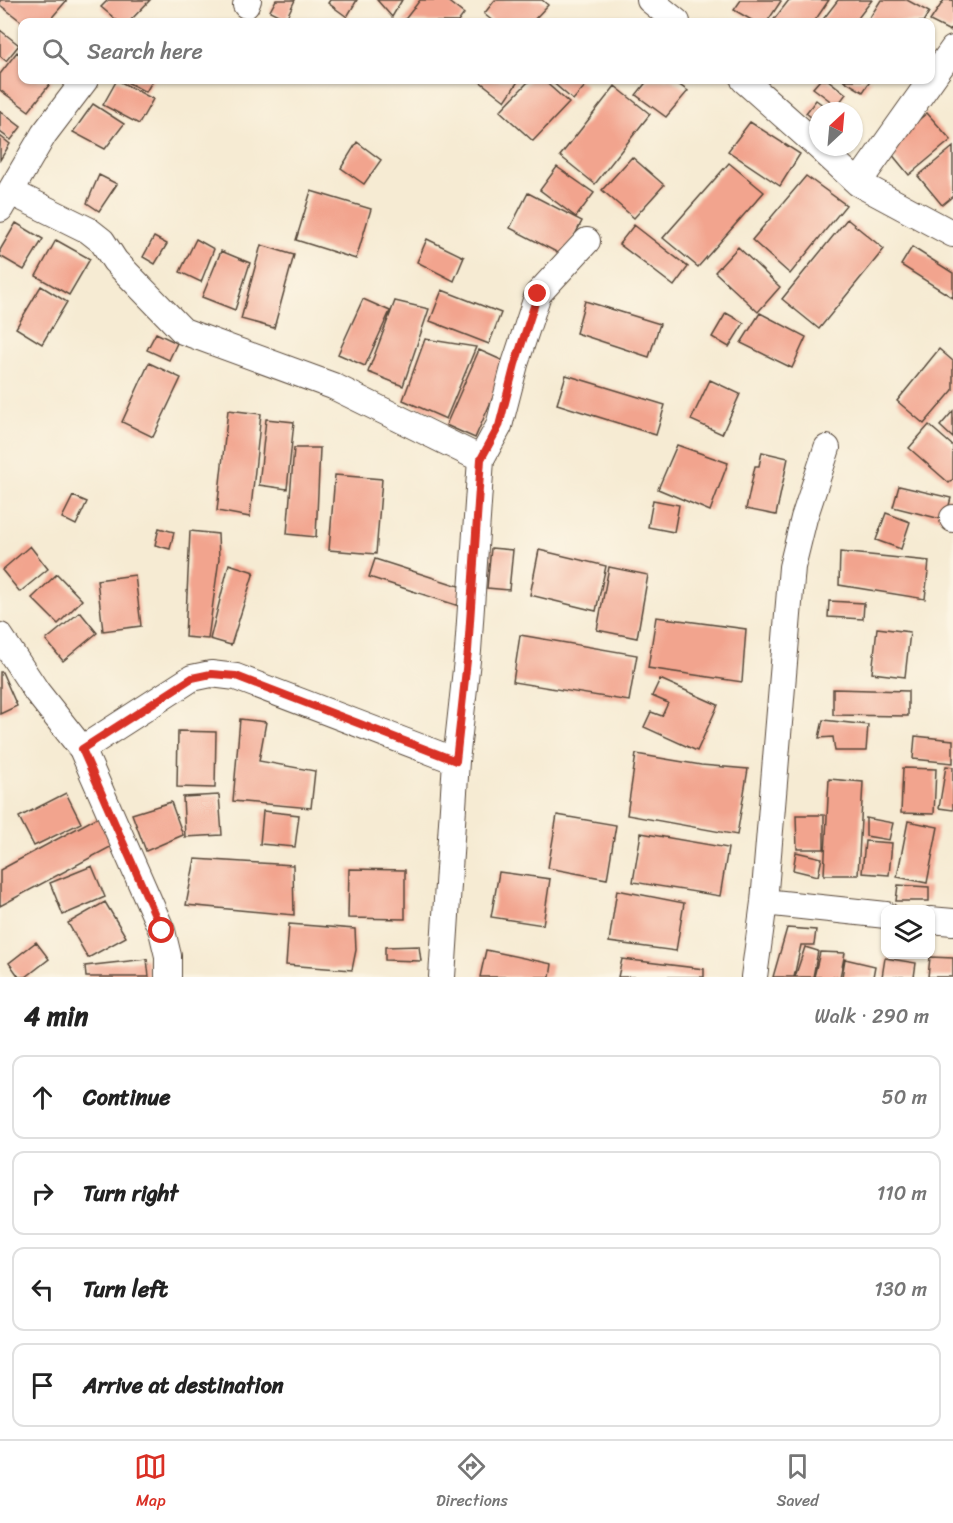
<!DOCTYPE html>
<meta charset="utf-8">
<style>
:root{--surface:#fff;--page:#f2f2f2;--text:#222;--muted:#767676;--line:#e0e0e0;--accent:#d93025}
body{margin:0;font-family:Sriracha,sans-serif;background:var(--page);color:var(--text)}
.controls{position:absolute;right:18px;bottom:18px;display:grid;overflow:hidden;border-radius:12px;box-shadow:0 2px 4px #0004}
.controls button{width:54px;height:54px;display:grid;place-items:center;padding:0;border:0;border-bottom:2px solid var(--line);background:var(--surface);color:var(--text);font:30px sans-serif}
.compass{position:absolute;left:809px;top:102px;width:54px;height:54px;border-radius:50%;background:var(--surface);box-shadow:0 2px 4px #0004;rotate:26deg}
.stop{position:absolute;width:18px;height:18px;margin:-14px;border:4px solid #d93025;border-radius:50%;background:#fff}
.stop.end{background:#d93025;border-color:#fff;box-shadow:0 2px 6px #0008}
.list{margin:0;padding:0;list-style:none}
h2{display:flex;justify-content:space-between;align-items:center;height:78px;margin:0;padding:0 24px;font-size:26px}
h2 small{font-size:20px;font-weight:400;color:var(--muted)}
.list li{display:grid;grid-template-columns:39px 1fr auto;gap:18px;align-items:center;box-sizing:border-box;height:84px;margin:0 12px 12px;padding:0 12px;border:2px solid var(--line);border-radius:12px}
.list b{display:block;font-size:22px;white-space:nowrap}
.list em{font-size:20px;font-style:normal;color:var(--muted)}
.icon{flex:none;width:33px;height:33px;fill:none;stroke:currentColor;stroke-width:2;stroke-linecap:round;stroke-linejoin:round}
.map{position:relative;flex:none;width:953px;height:977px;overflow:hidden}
.search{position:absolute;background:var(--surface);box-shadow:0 2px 4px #0004;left:18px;right:18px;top:18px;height:66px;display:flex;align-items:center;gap:15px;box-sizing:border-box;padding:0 21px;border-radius:12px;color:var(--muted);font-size:22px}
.sheet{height:462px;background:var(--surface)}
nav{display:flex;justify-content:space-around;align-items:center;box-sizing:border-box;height:84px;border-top:2px solid var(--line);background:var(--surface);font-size:16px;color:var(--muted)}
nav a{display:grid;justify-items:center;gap:3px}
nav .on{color:var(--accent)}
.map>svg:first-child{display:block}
.building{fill:#f2a48e}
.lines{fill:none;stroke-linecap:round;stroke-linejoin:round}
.minor-casing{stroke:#574739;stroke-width:28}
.minor{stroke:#fff;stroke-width:26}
.route{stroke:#d93025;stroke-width:8}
</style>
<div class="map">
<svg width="953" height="977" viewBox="0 0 953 977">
<rect width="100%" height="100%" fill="#fcf5e5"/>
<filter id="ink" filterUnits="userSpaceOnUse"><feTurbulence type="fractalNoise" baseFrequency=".0167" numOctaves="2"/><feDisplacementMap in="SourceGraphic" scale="12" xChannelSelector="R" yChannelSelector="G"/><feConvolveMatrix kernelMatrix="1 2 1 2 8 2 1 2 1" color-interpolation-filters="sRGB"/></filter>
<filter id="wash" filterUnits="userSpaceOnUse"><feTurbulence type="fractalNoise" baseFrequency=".008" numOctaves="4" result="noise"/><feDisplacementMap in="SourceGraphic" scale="24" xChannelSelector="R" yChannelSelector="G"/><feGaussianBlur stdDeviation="1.35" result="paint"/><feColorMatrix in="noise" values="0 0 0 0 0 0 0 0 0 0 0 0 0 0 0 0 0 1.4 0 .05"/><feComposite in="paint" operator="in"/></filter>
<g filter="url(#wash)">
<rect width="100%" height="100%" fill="#f6ebd3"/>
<g id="blocks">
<path class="building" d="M0,0H67L48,22H22L0,5Z
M108,0H150L129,22H119L101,7Z
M276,0H295L286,19L270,11Z
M330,0H357L347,17L328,3Z
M377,0H402L392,17Z
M420,0H446L464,14L458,22H403Z
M495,0H542L548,5L532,22H494L484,14Z
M741,0H779L781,1L767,22H755L734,10Z
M789,0H829L814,22H772Z
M838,0H872L855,22H821Z
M881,0H907L929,12L923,22H867Z
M944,0H953V26L950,31L930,21Z
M0,30L19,45L6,61L0,56Z
M17,52L22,56V80H53L29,111L0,90V74Z
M117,80L153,99L139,124L103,105Z
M123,80H153L146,92Z
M478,80H519L505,101Z
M530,80H543L569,103L533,141L500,111Z
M550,80H579L586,85L573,100Z
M648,80H672L688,91L666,117L636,95Z
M820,80H828L846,94L837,106L813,88Z
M843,80H871L863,92Z
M615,86L650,114L595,184L560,156Z
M816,100L831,111H818V123L806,113Z
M93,104L124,124L105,149L73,132Z
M0,111L21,127L11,140L0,132Z
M927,113L951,140L909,175L886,147Z
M750,122L800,154L780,186L728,151Z
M0,136L10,144L0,160Z
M357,142L381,160L364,184L341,168Z
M953,147V196L942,205L918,176Z
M632,157L664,185L634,218L602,190Z
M729,163L764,192L698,267L663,238Z
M557,167L594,193L576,217L540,190Z
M99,175L117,184L99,211L87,203Z
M806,176L846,205L790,274L752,240Z
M311,191L371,209L356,259L296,240Z
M528,193L582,221L564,256L510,228Z
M847,219L884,249L819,329L782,299Z
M16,223L43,239L24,270L0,256V250Z
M634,225L688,267L674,286L619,244Z
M154,237L167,244L155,264L143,257Z
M196,239L214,249L201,282L180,272Z
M427,239L464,257L454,281L417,262Z
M56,240L90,259L69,295L36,276Z
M261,245L294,255L274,328L241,319Z
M738,247L780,287L758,312L715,272Z
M912,247L953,273V298L901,265Z
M221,251L250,263L235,310L202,297Z
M41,286L67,302L42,344L16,328Z
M442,290L501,313L489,344L430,321Z
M363,299L390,311L365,366L338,354Z
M395,301L429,309L403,386L368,372Z
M585,301L660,324L649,357L576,333Z
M726,313L744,323L729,347L712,337Z
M760,313L806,337L792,368L741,343Z
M156,333L177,343L169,360L147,350Z
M425,339L476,347L446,419L403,400Z
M939,349L953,361V390L924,424L897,401Z
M479,350L508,363L475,438L446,425Z
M149,363L181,378L153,437L122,422Z
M566,375L665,405L656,435L557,404Z
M710,380L740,394L722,434L691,420Z
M228,410L261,414L250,517L217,511Z
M953,411V438L940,426Z
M266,419L294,422L287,489L259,485Z
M929,425L953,446V479L949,483L909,448Z
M677,445L728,463L710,511L658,489Z
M294,448H320L316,537L287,534Z
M762,452L788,458L776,515L746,509L755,466H759Z
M335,475L382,479L376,554L329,550Z
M899,486L951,498L945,520L893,507Z
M73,496L87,502L76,525L62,518Z
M653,500L679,505L674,532L648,527Z
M886,513L910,522L901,549L876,540Z
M159,528L174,532L170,549L155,545Z
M190,531L218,534L219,559L208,639L185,637Z
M30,546L48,569L20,592L2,570Z
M491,548L513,550L509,590L487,588Z
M539,550L606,566L596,611L530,595Z
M840,552L929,561L925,599L839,585Z
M375,559L465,588L459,606L369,577Z
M229,564L254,572L231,645L210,639Z
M609,567L648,575L637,638L597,630Z
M57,574L82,600L58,624L32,598Z
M135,575L141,626L103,631L97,580Z
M829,601L864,603L863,619L828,617Z
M80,612L97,633L63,661L46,640Z
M656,617L746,629L742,682L648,668Z
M877,628L910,632L905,677L872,673Z
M520,635L637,655L629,701L513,682Z
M0,672H2L17,706L0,714Z
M660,679L718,705L697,751L644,727L651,712L662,716L668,703L652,696Z
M833,689L908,691V716L833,715Z
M240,719L266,722L259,761L315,771L311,808L233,801Z
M823,720L868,725L866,751H835L833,737L819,738Z
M178,731L216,732L215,788L177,787Z
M915,736L953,740V763L913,759Z
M636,754L701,765L748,769L737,835L627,815Z
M946,766L953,767V810L939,808Z
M903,768L936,769L934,814L901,813Z
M829,779L863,782L858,875H824Z
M66,793L81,823L34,846L19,817Z
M219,795L222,835L185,837L183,797Z
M171,802L183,835L146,851L132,814Z
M263,811L299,815L295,847L260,844Z
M557,815L616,825L607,879L548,868Z
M796,815H824V849H797Z
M100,816L116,844L0,906V870Z
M866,818L893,823L889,840L866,836Z
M908,821L938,827L927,883L897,877Z
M641,833L728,848L720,896L633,882Z
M865,841L892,843L889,875L862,873Z
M796,852L822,858L818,876L793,870Z
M195,859L293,865L294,915L186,905Z
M92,866L105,897L63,915L50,883Z
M349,869L405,870V919L348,918Z
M499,872L550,879L543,925L491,917Z
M898,885L929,887V901H896Z
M617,890L684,903L676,951L609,942Z
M105,902L126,937L88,958L68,923Z
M289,924L355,929L356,950L352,970L286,965Z
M787,928L816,930L814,945H801L794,977H773Z
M36,942L49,959L26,977H19L9,963Z
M419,946L421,961L385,960V947Z
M805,947L818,951L813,977H795Z
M486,950L552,964L550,977H480Z
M820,952L845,953L840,977H814Z
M930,957L953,958V977H928Z
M885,958L916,963L914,977H882Z
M147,959L149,977H86L85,966Z
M622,959L704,969V977H618Z
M845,959L875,966L873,977H842Z"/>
</g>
</g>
<g filter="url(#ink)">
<use href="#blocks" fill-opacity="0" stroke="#574739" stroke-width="1.5"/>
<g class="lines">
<defs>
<path id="minor" d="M650,0L677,22
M246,5L248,0
M744,80L818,146
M819,147L858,183L953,234
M858,183L953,49
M11,192L88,230L102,241L115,261L183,331L333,386L481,459
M0,209L44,134L85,80
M953,519V518
M0,636L37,692L82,749L162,931L168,956V977
M82,749L192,678L211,674L236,677L456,761
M764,902L886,915
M930,920L953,922
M442,977L456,761L468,651L481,459L499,426L515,364L538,294L587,241
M754,977L764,902L792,567L804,518L827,448"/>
</defs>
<use href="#minor" class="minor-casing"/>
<use href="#minor" class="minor"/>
</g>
</g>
<g class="lines" filter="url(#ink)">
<path class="route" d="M162,931L82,749L192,678L211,674L236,676L456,761L468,651L481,459L499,426L515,364L538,294"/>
</g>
</svg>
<div class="controls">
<button><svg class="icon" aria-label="layers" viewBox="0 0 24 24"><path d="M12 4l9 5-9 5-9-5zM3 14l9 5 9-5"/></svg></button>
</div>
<svg class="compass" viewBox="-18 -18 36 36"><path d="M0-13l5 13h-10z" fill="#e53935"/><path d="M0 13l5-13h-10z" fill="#767676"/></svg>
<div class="stop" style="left:162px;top:931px"></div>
<div class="stop end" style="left:538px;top:294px"></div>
<div class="search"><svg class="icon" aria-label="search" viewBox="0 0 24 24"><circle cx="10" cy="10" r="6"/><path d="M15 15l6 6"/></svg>Search here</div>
</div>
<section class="sheet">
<h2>4 min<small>Walk · 290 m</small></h2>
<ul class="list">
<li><svg class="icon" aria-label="ahead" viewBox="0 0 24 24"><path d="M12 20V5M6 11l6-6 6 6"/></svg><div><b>Continue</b></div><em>50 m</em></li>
<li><svg class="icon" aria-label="right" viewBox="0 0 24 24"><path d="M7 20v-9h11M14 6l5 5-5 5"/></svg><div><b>Turn right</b></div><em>110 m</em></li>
<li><svg class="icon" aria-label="left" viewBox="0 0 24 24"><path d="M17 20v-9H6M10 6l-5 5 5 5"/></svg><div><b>Turn left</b></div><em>130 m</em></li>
<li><svg class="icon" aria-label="arrive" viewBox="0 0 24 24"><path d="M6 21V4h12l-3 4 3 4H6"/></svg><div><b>Arrive at destination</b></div></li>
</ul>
</section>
<nav>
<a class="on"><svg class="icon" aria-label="map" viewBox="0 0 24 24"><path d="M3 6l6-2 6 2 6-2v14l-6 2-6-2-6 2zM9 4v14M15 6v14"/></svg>Map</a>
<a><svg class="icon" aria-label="directions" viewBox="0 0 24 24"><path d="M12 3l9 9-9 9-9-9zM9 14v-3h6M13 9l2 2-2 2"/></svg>Directions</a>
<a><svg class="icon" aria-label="saved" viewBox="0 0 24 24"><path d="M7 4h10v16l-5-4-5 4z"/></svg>Saved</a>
</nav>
